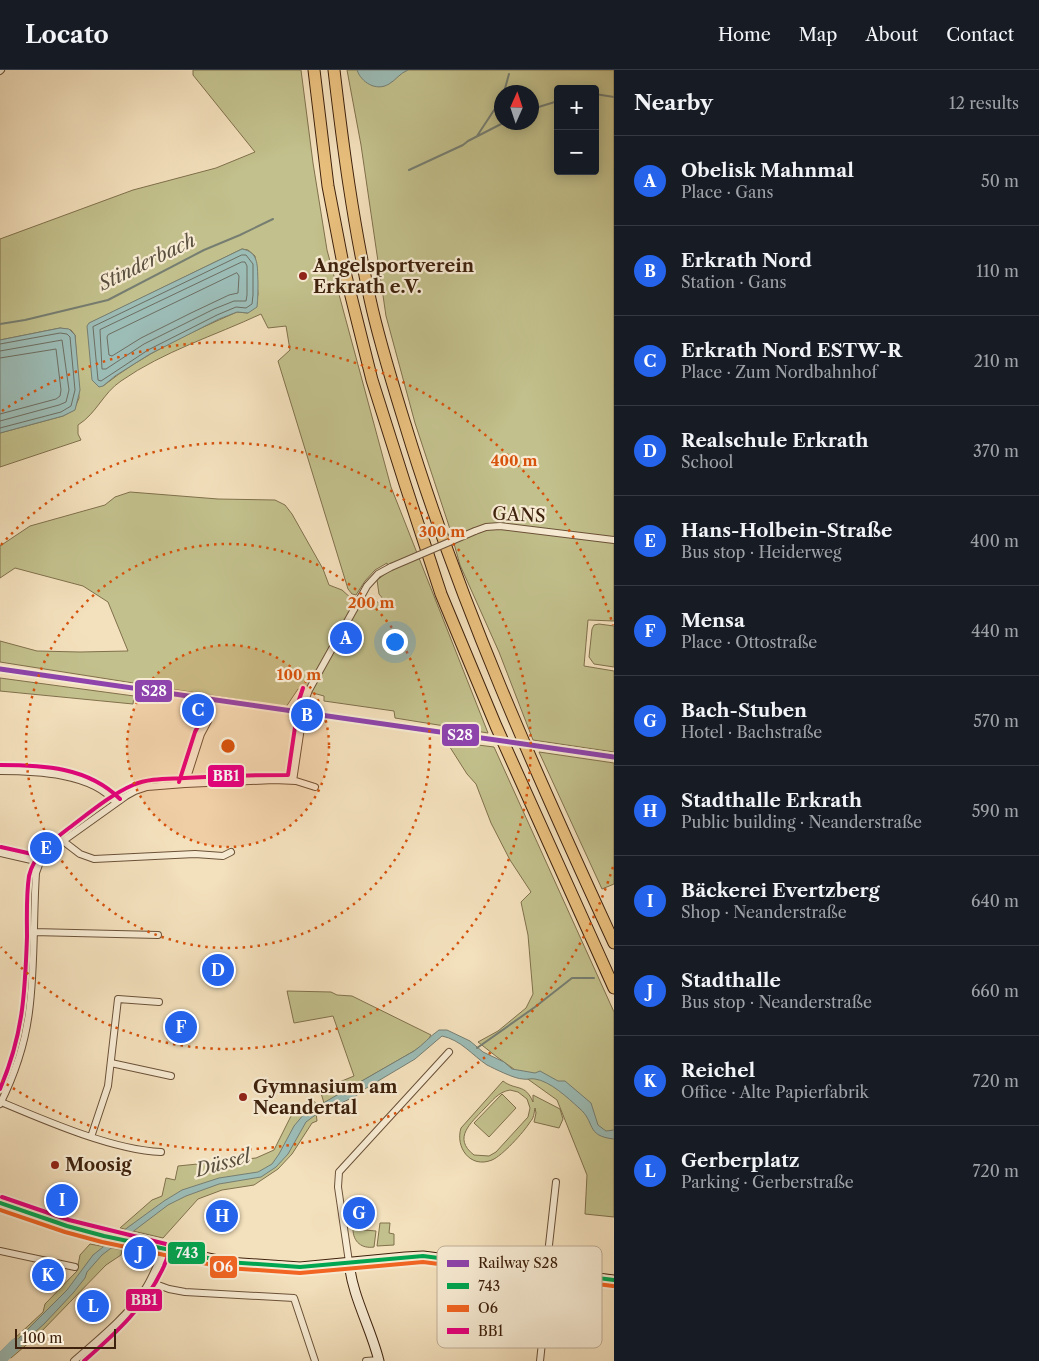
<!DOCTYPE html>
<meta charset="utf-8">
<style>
:root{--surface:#171b24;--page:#20242c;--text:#f1f3f6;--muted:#9ea1a6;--line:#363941;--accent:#2563eb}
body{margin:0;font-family:"Libre Caslon Text",serif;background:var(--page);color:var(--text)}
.controls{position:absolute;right:15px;top:15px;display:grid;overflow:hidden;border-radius:5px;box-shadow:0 2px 12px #0003}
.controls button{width:45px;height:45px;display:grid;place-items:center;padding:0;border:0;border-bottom:1px solid var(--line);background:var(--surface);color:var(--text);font:25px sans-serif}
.compass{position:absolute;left:494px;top:15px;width:45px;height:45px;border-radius:50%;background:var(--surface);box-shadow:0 2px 12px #0003;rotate:3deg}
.scale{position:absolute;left:15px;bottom:12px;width:101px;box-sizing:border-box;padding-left:5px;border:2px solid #3e210c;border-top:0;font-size:14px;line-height:18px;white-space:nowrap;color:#3e210c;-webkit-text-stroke:4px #f7ebd3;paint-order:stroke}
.you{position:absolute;left:394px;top:571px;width:18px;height:18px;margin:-12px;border:4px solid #fff;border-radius:50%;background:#1a73e8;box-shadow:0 0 0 8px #1a73e833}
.badge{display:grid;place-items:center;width:32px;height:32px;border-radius:50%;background:var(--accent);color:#fff;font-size:16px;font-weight:700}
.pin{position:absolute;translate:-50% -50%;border:2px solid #fff;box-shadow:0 1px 5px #0006}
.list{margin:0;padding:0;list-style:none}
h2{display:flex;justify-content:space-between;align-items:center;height:65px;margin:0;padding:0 20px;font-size:21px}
h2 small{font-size:16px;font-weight:400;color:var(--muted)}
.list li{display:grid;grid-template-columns:32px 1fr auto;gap:15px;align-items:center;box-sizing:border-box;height:90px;padding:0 20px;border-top:1px solid var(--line)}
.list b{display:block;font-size:19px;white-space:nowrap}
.list p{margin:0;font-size:16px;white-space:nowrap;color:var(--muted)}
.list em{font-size:16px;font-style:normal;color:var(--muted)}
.map{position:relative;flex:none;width:614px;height:1291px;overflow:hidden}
header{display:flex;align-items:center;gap:30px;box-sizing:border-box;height:70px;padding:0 25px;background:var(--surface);border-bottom:1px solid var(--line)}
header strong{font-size:24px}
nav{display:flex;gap:28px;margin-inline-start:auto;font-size:18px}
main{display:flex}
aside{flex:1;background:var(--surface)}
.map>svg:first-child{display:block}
.green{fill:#c2c08c;stroke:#80704c;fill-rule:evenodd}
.water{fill:#9cbcb6;stroke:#767e72}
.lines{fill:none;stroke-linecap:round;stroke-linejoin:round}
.shore{stroke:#6d6e61;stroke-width:1}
.stream{stroke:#767e72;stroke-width:2}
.river{stroke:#9cbcb6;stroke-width:12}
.minor-casing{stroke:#6b5138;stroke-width:8}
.secondary-casing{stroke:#3e210c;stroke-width:11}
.motorway-casing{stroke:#3e210c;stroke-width:13}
.minor{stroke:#f7ebd3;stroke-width:6}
.secondary{stroke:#f7ebd3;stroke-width:9}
.motorway{stroke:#eac07e;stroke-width:11}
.minor-bridge-casing{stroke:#6b5138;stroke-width:8;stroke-linecap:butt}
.minor-bridge{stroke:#f7ebd3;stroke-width:6}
.bus-1-casing{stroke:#f7ebd3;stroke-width:8}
.bus-2-casing{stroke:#f7ebd3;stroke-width:8}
.bus-3-casing{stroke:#f7ebd3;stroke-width:8}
.bus-1{stroke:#00a651;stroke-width:4}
.bus-2{stroke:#f26522;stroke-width:4}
.bus-3{stroke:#e5007d;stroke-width:4}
.rail-1-casing{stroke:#f7ebd3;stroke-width:9}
.rail-1{stroke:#8e44ad;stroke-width:5}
.ring{fill:none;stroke:#d7530c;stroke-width:2.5;stroke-dasharray:2.5 5}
.poi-dot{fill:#8f2418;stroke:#f7ebd3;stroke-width:2}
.labels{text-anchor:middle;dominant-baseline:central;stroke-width:4.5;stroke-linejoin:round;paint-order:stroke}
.poi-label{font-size:18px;font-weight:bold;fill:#3e210c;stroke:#f7ebd3;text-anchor:start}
.street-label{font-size:18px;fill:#3e210c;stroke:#f7ebd3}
.water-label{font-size:19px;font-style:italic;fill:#5a503f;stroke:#f7ebd3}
.key{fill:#f7ebd3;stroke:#c0ae97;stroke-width:1}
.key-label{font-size:14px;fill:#3e210c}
.centre{fill:#d7530c;stroke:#f7ebd3;stroke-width:2.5}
.ring-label{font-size:15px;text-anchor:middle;font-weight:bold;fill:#d7530c;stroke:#f7ebd3;stroke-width:4.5;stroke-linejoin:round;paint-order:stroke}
.line-badge{stroke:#f7ebd3;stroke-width:2}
.badge-label{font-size:14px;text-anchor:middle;font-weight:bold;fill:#fff}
</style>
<header>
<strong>Locato</strong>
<nav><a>Home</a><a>Map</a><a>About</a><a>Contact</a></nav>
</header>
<main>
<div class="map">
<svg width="614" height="1291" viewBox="0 0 614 1291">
<rect width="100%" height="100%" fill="#f3e0bc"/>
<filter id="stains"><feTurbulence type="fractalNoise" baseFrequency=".004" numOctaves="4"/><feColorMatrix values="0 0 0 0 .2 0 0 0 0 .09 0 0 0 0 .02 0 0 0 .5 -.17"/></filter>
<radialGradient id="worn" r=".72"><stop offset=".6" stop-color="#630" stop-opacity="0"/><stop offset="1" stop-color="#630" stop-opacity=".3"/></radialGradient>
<path class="green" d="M193,0H301L313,93L327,180L391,417L488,663L395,648L394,641L324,631V626L298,619L286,637L0,592V571L37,581L80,582L128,581L108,532L83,516L15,498L0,508V476L30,456L105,435L115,427L130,422L218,429L275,430L285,435L292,444L323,499L329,515L342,520L362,538L365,532L372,530L389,536L379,524L377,510L388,502L387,493L375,500L365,511L356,525L352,524L348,519L278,291L290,280L286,256L268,258L261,244C214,266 164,281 121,311C103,323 97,343 78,355V364L81,370L0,397V363L63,346L74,340L79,328L75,265L71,260L60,258L0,270V169L133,120L216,98L255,82L193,5ZM242,179L248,180L255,186L258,225L248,243L237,242C191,262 143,284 103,316L90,253Z
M347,0H614V551L588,550L584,596L614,601V682L533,670L499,582L460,495L449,456L415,353L386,246L361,75ZM558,19H595V101H558ZM502,22H532V52H502Z
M599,554L614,556V597L594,594L589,587L592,559L594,555Z
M0,608L134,626L133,634L0,621Z
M446,671L494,677L614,942V1147L585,1144L587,1105L557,1030L497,987L478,972L498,961L526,938L533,924L528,865L521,832L531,822L510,790L491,753L476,714L467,704Z
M539,682L614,693V814L602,819Z
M287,921L331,922L337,925L352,926L431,965L426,973L414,981L324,1033L320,1020L354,1006L333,946L294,953Z
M503,1011C516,1021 525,1013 533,1032V1025L560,1039L563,1049L559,1058L534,1052L536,1043L535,1038C534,1043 534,1048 530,1052C524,1062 502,1086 492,1090C470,1099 455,1077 461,1058ZM510,1020L518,1022L527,1029L530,1038L528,1047L496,1082L489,1086L474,1085C452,1068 471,1053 484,1039C492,1031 498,1022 510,1020Z
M502,1024L516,1038L489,1067L474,1053Z
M310,1029L315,1032L317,1051L312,1053L292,1084L278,1099L254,1115L222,1120L198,1129L163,1168L120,1158L152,1130L162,1126L166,1108L175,1110L178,1096L256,1088L274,1080L291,1046Z
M380,1153H390L389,1163L394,1164V1175L377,1176Z
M353,1159L376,1161L374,1177C362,1179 353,1172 353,1159Z
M90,1174L122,1180L121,1185L106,1195L38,1265L11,1288L0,1282L43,1242L45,1234L77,1201L80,1185Z"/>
<path class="water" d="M357,0H408C400,3 396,10 389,14C376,22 361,12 357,0Z
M242,179C260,182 257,198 258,212C258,220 258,228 257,237L248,243L237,242L219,249L150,284L115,306L103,316L99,317L92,310L87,256L89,253Z
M60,258L69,259L75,265L80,320L75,340L63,346L0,363V270Z
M439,960H447L470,971L483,982L504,992L512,999L535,1003L540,1001L558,1011H565L591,1033L598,1055L606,1061L614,1060V1069C585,1066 596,1052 579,1038C568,1028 550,1011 535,1009C531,1008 527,1010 523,1009C515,1009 495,999 487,995C472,985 461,970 442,966L415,989L363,1020L356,1026L314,1046L306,1052L288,1084L276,1097L261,1107L219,1114L186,1126L168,1135L102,1185L87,1202L85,1208L74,1222L44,1254L7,1287L3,1284L67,1220L93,1185L127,1158L164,1131L182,1120L219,1108L258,1102L272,1094L279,1084L294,1056L304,1044L414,981C423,975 430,966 439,960Z"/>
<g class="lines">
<path class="shore" d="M242,185H246L253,194V225L252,234L246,238L236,237L217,245L148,280L101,311L98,310L93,257Z
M242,192H245L247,196V225L246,231H234L214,239L144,274L106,299H102L100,260Z
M237,203L239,206L238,223L229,225L191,243L141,268L112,286L109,285L107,267L108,265Z
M0,274L60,263L67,264L70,267L75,320L71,336L61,342L0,358
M0,281L62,270L69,320L66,332L59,335L0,351
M0,288L56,279L61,320L60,326L56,329L0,344"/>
<path class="stream" d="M504,22L509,4
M595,24L614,27
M532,39L558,31
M477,66L502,28
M409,100L463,75L468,71L505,52
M0,254L25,250L108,230L204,180L240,165L273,149
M477,978L535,937L572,908H594"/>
<path class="river" d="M0,1290L16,1274"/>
<defs>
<path id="minor" d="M0,1L1,0
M475,461L486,457L500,456L614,470
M0,701C35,701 93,703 116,733
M293,711L305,631L309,620L367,516L378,504L391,497
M185,714L201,664L208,651
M63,771L80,784L94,789L195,784L223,786L231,782
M0,783L40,792
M33,862L158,865
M111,993L171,1006
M1,1032C46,1051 113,1080 161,1082
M0,1034C14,1006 25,974 29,942C35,897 33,849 36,803L40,792L63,771L126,726L135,721L147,717L185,714L274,710L296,711L315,717
M91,1067L108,1016L118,929L159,932
M0,1181L75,1197
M349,1192L338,1117L339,1102L449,982
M546,1202L556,1112
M158,1215L169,1219L185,1222L294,1228L315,1291
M74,1291C99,1269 127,1247 145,1219C153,1207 158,1192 164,1180
M366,1291L379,1290
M540,1291L545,1245L552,1221L555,1203"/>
<path id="secondary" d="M0,1133L67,1156L104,1166L227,1192L300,1197L405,1187L423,1186L614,1210
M349,1192C352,1226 371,1258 379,1291"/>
<path id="motorway" d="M314,0L328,116L343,194L372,310L405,414L441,524L496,656L614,918
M334,0C343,77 353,153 370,229C379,271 392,312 405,354C459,532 536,704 614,873"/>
</defs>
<use href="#minor" class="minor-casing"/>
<use href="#secondary" class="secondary-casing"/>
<use href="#motorway" class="motorway-casing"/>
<use href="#minor" class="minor"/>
<use href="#secondary" class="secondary"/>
<use href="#motorway" class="motorway"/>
<defs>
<path id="minor-bridge" d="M391,497L475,461"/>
</defs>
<use href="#minor-bridge" class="minor-bridge-casing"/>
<use href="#minor-bridge" class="minor-bridge"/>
<defs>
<path id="bus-1" d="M0,1133L67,1156L104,1166L227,1192L300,1197L423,1186L614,1210"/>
<path id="bus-2" d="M0,1140L65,1162L102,1172L227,1198L300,1203L423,1192L613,1216"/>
<path id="bus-3" d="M0,695C43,695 88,697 120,729
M179,712L195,662L202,648
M1,777L41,786
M0,1019C23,965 25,924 27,867C27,847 26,826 29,806C34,784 52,771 69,758C89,743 110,725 133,715C149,708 168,709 185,708C219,706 253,705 288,705L299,630L303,618
M2,1127L69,1150L166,1174L170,1177C170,1184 166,1190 164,1196C146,1236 116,1263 84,1291"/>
</defs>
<use href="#bus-1" class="bus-1-casing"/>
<use href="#bus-2" class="bus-2-casing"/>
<use href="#bus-3" class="bus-3-casing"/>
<use href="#bus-1" class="bus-1"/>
<use href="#bus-2" class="bus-2"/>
<use href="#bus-3" class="bus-3"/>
<defs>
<path id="rail-1" d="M0,599L614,687"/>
</defs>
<use href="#rail-1" class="rail-1-casing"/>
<use href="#rail-1" class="rail-1"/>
</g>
<circle cx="228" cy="676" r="101" fill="#d7530c" fill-opacity=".12"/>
<g class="ring">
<circle cx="228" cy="676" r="101"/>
<circle cx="228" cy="676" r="202"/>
<path d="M1 475A303 303 0 1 1 1 877"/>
<path d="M613 797A404 404 0 0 1 2 1011M2 341A404 404 0 0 1 613 555"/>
</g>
<g class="poi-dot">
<circle cx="303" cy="206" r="5"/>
<circle cx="243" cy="1027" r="5"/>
<circle cx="55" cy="1095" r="5"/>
</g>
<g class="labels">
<g class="poi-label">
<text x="313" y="196">Angelsportverein<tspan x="313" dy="21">Erkrath e.V.</tspan></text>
<text x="253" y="1017">Gymnasium am<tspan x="253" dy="21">Neandertal</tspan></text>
<text x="65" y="1095">Moosig</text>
</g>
<g class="street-label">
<text transform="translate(519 445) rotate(3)">GANS</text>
</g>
<g class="water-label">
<text transform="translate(147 192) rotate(-26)">Stinderbach</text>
<text transform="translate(223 1093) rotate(-16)">Düssel</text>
</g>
</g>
<rect x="437" y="1176" width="165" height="102" rx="8" class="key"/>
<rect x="447" y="1190" width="22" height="7" fill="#8e44ad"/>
<rect x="447" y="1213" width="22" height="6" fill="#00a651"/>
<rect x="447" y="1235" width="22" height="7" fill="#f26522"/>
<rect x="447" y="1258" width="22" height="6" fill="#e5007d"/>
<g class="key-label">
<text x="478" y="1198">Railway S28</text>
<text x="478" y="1221">743</text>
<text x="478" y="1243">O6</text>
<text x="478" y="1266">BB1</text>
</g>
<circle cx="228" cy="676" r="8" class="centre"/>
<g class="ring-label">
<text x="514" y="396">400 m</text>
<text x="442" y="467">300 m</text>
<text x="371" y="538">200 m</text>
<text x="299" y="610">100 m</text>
</g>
<g class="line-badge">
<rect x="134" y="609" width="39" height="24" rx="5" fill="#8e44ad"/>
<rect x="441" y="653" width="39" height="24" rx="5" fill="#8e44ad"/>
<rect x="207" y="694" width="38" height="24" rx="5" fill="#e5007d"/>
<rect x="167" y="1171" width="39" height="24" rx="5" fill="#00a651"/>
<rect x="209" y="1185" width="29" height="24" rx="5" fill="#f26522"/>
<rect x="125" y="1218" width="38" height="24" rx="5" fill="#e5007d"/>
</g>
<g class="badge-label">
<text x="154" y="626">S28</text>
<text x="460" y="670">S28</text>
<text x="226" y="711">BB1</text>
<text x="187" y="1188">743</text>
<text x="223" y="1202">O6</text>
<text x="144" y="1235">BB1</text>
</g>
<rect width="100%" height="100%" filter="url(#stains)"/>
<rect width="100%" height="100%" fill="url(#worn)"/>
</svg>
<div class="controls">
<button>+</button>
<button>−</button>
</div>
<svg class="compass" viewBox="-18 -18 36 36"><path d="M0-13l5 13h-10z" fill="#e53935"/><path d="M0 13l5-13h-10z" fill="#9ea1a6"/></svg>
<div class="scale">100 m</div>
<div class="you"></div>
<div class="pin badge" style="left:346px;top:568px">A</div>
<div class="pin badge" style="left:307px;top:645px">B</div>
<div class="pin badge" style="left:198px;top:640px">C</div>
<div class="pin badge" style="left:218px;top:900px">D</div>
<div class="pin badge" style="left:46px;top:778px">E</div>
<div class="pin badge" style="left:181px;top:957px">F</div>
<div class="pin badge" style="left:359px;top:1143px">G</div>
<div class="pin badge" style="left:222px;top:1146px">H</div>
<div class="pin badge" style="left:62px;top:1130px">I</div>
<div class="pin badge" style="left:140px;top:1183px">J</div>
<div class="pin badge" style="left:48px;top:1205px">K</div>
<div class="pin badge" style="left:93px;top:1236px">L</div>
</div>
<aside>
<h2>Nearby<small>12 results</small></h2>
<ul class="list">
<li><span class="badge">A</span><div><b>Obelisk Mahnmal</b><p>Place · Gans</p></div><em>50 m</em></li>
<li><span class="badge">B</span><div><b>Erkrath Nord</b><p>Station · Gans</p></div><em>110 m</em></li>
<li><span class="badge">C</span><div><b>Erkrath Nord ESTW-R</b><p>Place · Zum Nordbahnhof</p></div><em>210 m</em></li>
<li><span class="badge">D</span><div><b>Realschule Erkrath</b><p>School</p></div><em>370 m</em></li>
<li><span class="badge">E</span><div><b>Hans-Holbein-Straße</b><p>Bus stop · Heiderweg</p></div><em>400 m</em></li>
<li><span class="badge">F</span><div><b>Mensa</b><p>Place · Ottostraße</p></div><em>440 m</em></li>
<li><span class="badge">G</span><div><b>Bach-Stuben</b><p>Hotel · Bachstraße</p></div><em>570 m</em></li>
<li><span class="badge">H</span><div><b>Stadthalle Erkrath</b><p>Public building · Neanderstraße</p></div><em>590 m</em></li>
<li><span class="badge">I</span><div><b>Bäckerei Evertzberg</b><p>Shop · Neanderstraße</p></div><em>640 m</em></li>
<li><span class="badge">J</span><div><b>Stadthalle</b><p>Bus stop · Neanderstraße</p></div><em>660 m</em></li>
<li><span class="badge">K</span><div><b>Reichel</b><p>Office · Alte Papierfabrik</p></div><em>720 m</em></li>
<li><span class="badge">L</span><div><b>Gerberplatz</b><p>Parking · Gerberstraße</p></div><em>720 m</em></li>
</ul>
</aside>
</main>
